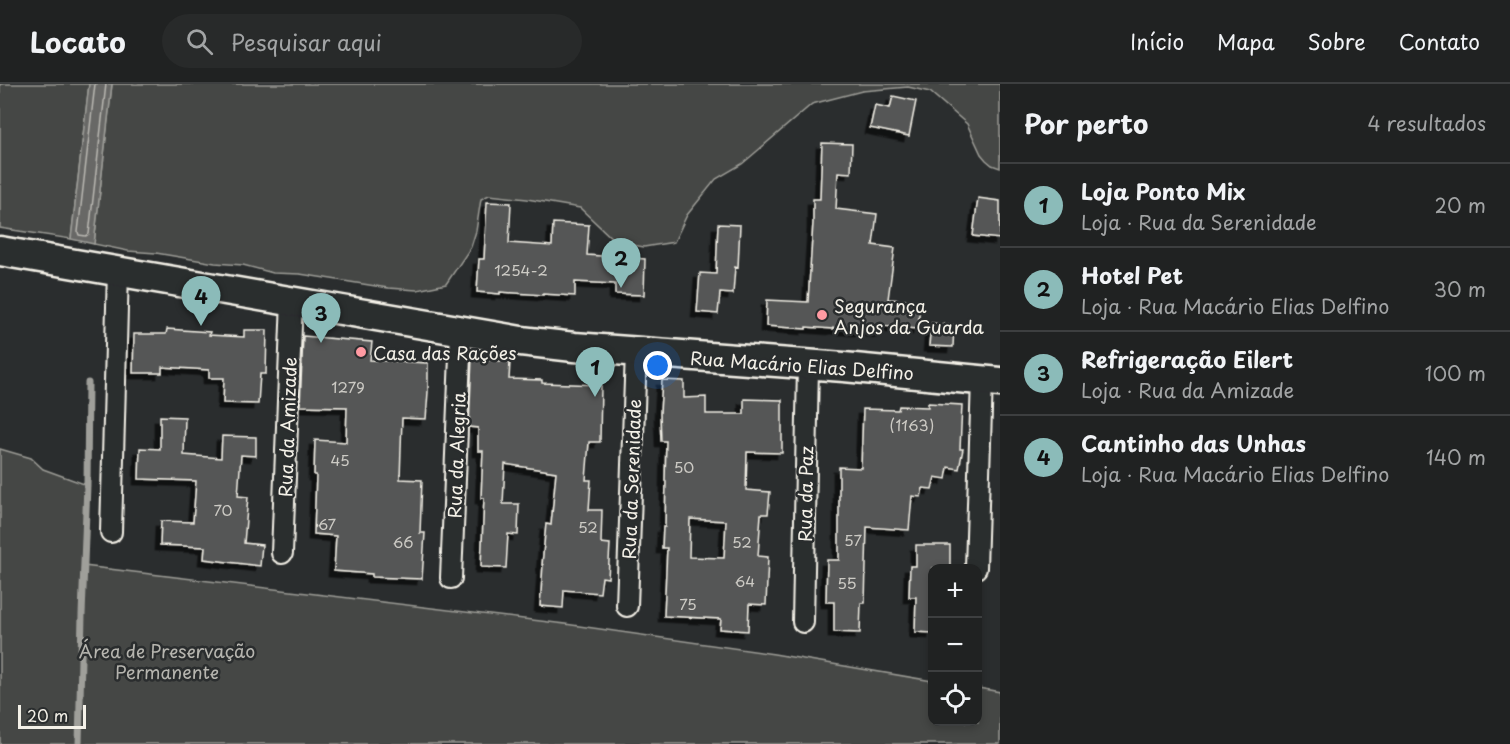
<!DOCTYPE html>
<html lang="pt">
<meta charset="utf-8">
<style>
:root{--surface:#202222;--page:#282a2a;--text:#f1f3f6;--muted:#a2a4a5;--line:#3d3f40;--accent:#8bbbb9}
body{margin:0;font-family:"Playpen Sans",sans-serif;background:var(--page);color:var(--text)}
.controls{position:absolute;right:18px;bottom:18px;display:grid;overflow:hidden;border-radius:12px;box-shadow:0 3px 9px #0003}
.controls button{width:54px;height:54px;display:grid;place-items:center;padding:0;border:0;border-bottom:2px solid var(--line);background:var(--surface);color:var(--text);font:30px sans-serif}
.scale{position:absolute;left:18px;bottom:15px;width:68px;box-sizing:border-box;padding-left:6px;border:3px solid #f4f1e8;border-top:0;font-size:16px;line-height:21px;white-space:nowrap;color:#f4f1e8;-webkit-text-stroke:4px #2a2d2e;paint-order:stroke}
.you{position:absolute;left:658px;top:282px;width:21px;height:21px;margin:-15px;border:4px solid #fff;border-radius:50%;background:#1a73e8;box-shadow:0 0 0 9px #1a73e833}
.badge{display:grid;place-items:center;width:39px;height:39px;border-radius:50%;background:var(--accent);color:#111;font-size:20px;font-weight:700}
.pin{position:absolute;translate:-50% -50px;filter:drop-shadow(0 2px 3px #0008)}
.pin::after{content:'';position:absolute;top:32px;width:21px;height:18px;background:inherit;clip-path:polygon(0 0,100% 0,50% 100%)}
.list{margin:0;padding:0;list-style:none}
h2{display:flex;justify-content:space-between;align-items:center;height:78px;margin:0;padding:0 24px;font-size:26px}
h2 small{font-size:20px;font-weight:400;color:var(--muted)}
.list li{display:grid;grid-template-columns:39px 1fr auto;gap:18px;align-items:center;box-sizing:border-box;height:84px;padding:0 24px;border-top:2px solid var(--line)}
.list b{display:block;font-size:22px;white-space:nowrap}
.list p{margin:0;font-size:20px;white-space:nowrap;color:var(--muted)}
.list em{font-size:20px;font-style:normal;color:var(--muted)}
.icon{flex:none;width:33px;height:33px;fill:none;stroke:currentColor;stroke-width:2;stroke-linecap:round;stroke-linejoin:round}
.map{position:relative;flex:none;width:1000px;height:660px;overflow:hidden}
header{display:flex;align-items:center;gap:36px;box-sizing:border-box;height:84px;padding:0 30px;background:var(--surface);border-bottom:2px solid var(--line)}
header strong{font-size:28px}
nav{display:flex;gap:33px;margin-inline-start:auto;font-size:21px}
.search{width:420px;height:54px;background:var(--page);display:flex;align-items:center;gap:15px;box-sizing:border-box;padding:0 21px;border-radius:33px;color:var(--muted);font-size:22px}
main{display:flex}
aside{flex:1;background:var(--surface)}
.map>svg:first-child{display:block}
.green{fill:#444645;stroke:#9c9c96;stroke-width:1.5}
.water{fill:#676866;stroke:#9f9f9a;stroke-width:1.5}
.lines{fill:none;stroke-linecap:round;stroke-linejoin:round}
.shore{stroke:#bcbab4;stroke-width:1.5}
.stream{stroke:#9f9f9a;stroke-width:7}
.building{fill:#555756;stroke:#f4f1e8;stroke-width:1.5;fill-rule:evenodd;filter:url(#shadow)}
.street-casing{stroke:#f4f1e8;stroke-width:24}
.secondary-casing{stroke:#f4f1e8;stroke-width:33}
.street{stroke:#2a2d2e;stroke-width:20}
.secondary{stroke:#2a2d2e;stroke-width:28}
.poi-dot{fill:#ff9aa2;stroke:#2a2d2e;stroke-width:2}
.labels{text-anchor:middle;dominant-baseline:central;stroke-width:5;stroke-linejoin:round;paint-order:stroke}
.number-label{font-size:15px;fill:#cccac4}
.poi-label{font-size:18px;fill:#f4f1e8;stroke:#2a2d2e;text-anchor:start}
.street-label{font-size:18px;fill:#f4f1e8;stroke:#2a2d2e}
.park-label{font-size:18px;fill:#b6b5af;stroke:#2a2d2e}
</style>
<header>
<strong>Locato</strong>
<div class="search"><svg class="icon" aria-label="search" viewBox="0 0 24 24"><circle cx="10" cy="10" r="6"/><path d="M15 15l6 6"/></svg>Pesquisar aqui</div>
<nav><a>Início</a><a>Mapa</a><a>Sobre</a><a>Contato</a></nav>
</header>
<main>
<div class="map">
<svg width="1000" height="660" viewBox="0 0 1000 660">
<defs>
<filter id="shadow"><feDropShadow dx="-5.5" dy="5.5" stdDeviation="0" flood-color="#0009"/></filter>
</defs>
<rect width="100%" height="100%" fill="#2a2d2e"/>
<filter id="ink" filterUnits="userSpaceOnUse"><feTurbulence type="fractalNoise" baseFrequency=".0167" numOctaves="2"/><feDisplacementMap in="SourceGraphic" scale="12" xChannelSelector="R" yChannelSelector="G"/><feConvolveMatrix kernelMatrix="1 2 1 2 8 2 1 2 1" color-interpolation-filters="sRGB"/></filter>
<g filter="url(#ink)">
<path class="green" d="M0,0H89L71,155L0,144Z
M112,0H1000V84L992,81L986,76L981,70L967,40L930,8L908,3L862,7L812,20L742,80L716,95L687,131L674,158L644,163L616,158L580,124L527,115L489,111L481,115L476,147L471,163L446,200L417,206L388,204L300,190L273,189L243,181L215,179L156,169L128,167L94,160Z
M0,365L31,374L43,385L87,401L84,482L565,540L774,570L932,597V638H978V604L1000,608V660H0Z"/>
<path class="water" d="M89,0H112L94,160L71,155Z"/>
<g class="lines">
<path class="shore" d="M95,0L78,148L79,151L86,152L89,150L106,0"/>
<path class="stream" d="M79,660L82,531L87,401L88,299"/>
</g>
<path class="building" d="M893,12L916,17L909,52L870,44L875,21L890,24Z
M822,59L852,60L851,89L838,88L836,125L877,130L873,161L895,164L888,215L920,217L918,245L883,242L882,248L833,244V245L806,243V245L766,242L767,216L808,218L813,139V115H820Z
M978,114L1000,117V155L973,152Z
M487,118L511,119L509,159L552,162L553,139L589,141L587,171L645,175L644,211L615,210V200L575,198V212L543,210V211L500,208V210L477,208L479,175H484Z
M718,140L740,141L738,184L735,183L733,210L720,209L718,230L697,228L700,189L716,190Z
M931,239L954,241L953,263L929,262Z
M167,245L210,248L209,251L244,253V246H267L266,290H260L258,320L223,319L224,294H209V286L162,283V289H133L134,250H166Z
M303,252L372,258L370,276L428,279V308L426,335L402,334L400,395L422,396L420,449H425L422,495L372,493V490L334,487L336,452L314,450L316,391H314L315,356L346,358L347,323L300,322Z
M472,274L510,278L509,295L542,296V299L601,301L600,358H589L586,396H591L589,426H602L601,459L610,460L608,494L602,493L600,509L564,506L563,524L540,522L543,481H542L546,440L551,441L556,388L505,380L503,420H519L518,451L508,450L506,484L481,483L484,414H481L483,367H478V344L469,343Z
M662,296L684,297V314L706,313V330H744V315L782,316V369L747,368L746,406L770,408L768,430H761L758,472L768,473L766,521L749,520L748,547L720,545L721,535L664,532L667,464H662L663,443H665L666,397H665L666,357H661L660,329ZM690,435L726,437L724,474L689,473Z
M928,319L962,321L960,365H963L959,385L948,383L946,395L935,393L932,405L923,404L921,413L912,412L909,446L867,443L865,519H861L860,549L834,548V518H826L827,476H839V383L861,384L863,325L898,326L899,322L928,323Z
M160,332L185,333L184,371L221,374L222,352L256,353V372L241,371L238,412L248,413L244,459L262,461L260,482L204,475L205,463L160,461L161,437L193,438L196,397L139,395L140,364L160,365Z
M916,461H950V484H933V549L915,548L916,513H909L910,482H916Z"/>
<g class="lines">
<defs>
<path id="street" d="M111,448L118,186
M282,469L292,216
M976,484L982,295
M451,494L461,247
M627,522L636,268
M803,538L808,282"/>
<path id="secondary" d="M0,167L521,257L574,263L844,283L1000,298"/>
</defs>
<use href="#street" class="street-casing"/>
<use href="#secondary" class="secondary-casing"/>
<use href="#street" class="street"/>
<use href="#secondary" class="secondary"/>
</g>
</g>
<g class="poi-dot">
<circle cx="822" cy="231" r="6"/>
<circle cx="361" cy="268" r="6"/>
</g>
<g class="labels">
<g class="number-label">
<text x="521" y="185">1254-2</text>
<text x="348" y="302">1279</text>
<text x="912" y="340">(1163)</text>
<text x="340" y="375">45</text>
<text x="684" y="382">50</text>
<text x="223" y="425">70</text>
<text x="327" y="439">67</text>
<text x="588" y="442">52</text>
<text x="853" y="455">57</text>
<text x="403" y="457">66</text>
<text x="742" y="457">52</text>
<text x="745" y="496">64</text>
<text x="847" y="498">55</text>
<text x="688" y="519">75</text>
</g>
<g class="poi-label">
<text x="834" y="221">Segurança<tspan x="834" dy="21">Anjos da Guarda</tspan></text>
<text x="373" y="268">Casa das Rações</text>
</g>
<g class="street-label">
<text transform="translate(802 281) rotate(4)">Rua Macário Elias Delfino</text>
<text transform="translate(287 343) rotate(-88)">Rua da Amizade</text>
<text transform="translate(456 371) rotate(-88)">Rua da Alegria</text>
<text transform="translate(631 395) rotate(-88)">Rua da Serenidade</text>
<text transform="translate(805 410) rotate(-89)">Rua da Paz</text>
</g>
<g class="park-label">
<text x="167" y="566">Área de Preservação<tspan x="167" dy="21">Permanente</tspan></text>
</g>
</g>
</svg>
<div class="controls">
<button>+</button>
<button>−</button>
<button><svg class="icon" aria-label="locate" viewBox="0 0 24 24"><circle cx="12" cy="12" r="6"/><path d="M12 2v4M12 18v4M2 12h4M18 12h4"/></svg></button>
</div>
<div class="scale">20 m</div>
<div class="you"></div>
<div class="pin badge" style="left:595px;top:313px">1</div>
<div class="pin badge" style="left:621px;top:204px">2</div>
<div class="pin badge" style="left:321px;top:259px">3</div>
<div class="pin badge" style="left:201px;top:242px">4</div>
</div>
<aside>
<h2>Por perto<small>4 resultados</small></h2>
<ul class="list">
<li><span class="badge">1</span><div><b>Loja Ponto Mix</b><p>Loja · Rua da Serenidade</p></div><em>20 m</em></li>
<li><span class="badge">2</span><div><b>Hotel Pet</b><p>Loja · Rua Macário Elias Delfino</p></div><em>30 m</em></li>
<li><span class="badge">3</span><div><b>Refrigeração Eilert</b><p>Loja · Rua da Amizade</p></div><em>100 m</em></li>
<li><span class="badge">4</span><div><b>Cantinho das Unhas</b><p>Loja · Rua Macário Elias Delfino</p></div><em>140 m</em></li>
</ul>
</aside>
</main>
